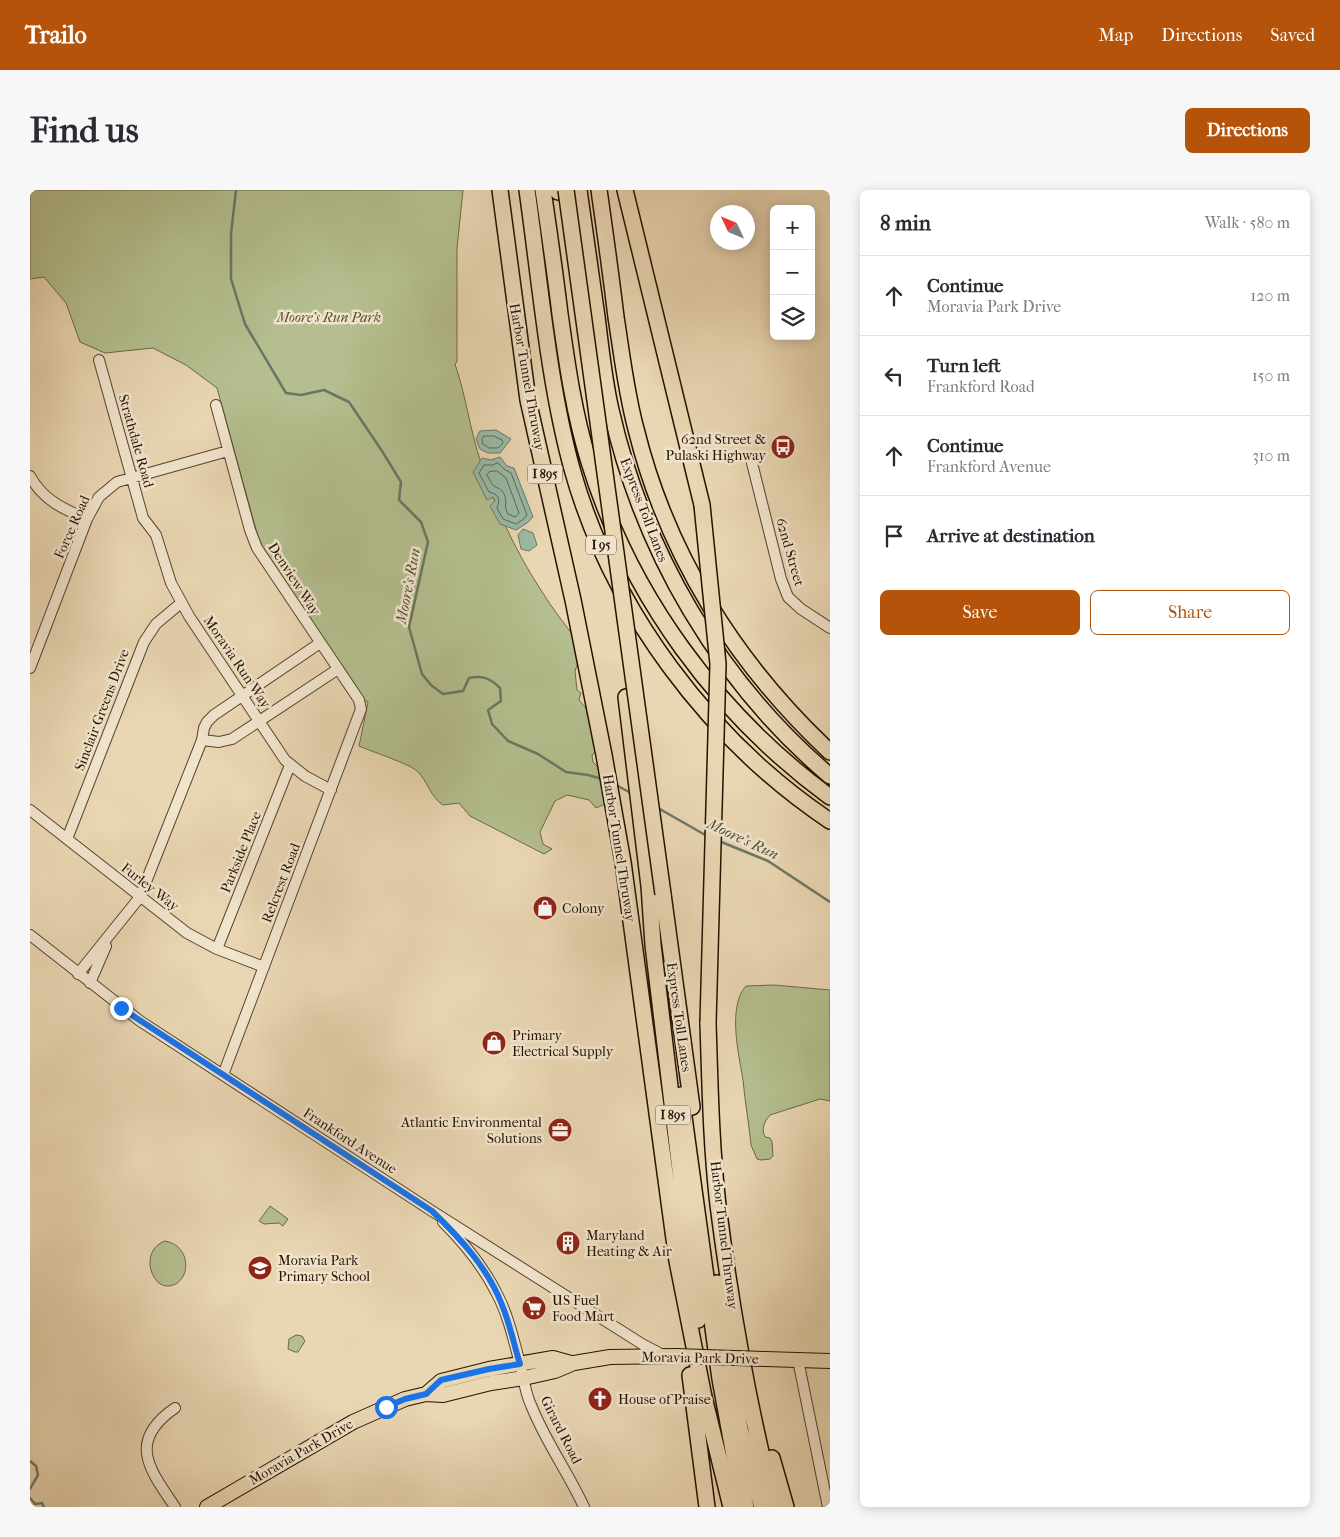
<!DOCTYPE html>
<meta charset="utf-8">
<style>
:root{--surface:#fff;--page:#f7f7f7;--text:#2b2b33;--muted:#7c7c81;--line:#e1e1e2;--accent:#b45309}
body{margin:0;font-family:"IM FELL French Canon",serif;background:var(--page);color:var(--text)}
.controls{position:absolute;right:15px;top:15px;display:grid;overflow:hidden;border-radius:8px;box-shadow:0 2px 12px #0003}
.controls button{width:45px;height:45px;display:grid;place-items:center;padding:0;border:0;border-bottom:1px solid var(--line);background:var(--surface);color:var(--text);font:25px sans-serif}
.compass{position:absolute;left:680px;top:15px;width:45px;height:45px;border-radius:50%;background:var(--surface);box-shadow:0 2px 12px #0003;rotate:314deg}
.stop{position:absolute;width:15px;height:15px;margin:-11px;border:4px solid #1a73e8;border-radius:50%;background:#fff}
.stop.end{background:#1a73e8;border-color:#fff;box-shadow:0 1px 5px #0008}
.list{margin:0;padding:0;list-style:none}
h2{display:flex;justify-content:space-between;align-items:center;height:65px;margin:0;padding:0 20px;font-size:21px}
h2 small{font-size:16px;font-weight:400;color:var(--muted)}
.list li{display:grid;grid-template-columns:32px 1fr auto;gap:15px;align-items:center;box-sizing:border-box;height:80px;padding:0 20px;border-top:1px solid var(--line)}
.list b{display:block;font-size:19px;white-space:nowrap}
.list p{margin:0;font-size:16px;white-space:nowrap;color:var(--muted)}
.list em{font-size:16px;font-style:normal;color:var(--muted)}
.actions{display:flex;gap:10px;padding:15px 20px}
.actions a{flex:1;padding:11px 0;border:1px solid var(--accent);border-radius:8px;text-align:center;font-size:18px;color:var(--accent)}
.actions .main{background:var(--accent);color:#fff}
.icon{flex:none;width:28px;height:28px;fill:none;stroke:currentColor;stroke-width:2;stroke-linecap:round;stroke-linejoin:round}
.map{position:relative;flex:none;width:800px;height:1317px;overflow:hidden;border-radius:8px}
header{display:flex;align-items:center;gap:30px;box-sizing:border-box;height:70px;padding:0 25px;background:var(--accent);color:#fff}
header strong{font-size:24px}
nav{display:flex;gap:28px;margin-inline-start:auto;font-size:18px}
.intro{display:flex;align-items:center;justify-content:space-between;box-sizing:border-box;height:120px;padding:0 30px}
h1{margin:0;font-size:35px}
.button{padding:12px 22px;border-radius:8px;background:var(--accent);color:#fff;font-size:18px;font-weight:700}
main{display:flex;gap:30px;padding:0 30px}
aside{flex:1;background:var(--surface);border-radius:8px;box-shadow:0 2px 12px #0003}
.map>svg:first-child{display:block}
.green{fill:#b4be8e;stroke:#6c6847}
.water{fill:#99baa6;stroke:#6a7764}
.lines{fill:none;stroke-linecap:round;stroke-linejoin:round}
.shore{stroke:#5e6653;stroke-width:1}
.stream{stroke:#6a7764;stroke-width:2.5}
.minor-casing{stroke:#55432c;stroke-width:12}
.major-casing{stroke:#241200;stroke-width:16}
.highway-casing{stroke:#241200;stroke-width:18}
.minor{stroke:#f1e4cd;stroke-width:10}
.major{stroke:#e9d6b2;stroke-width:14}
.highway{stroke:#e9d6b2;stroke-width:15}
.major-bridge-casing{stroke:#241200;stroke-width:16;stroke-linecap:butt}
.highway-bridge-casing{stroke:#241200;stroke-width:18;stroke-linecap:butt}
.major-bridge{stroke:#e9d6b2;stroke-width:14}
.highway-bridge{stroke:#e9d6b2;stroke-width:15}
.route{stroke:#1a73e8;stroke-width:6}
.labels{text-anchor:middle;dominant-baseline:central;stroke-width:5;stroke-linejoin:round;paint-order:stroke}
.shield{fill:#f1e4cd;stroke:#62513e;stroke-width:1}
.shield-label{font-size:12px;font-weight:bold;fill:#241200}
.park-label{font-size:14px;font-style:italic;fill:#564e32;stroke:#f1e4cd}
.street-label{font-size:14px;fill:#241200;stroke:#f1e4cd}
.poi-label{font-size:14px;fill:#241200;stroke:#f1e4cd;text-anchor:start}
.water-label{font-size:15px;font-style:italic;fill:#4d4d3a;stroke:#f1e4cd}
</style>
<header>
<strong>Trailo</strong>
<nav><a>Map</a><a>Directions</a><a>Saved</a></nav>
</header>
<div class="intro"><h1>Find us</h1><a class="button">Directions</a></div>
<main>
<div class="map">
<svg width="800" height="1317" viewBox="0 0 800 1317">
<rect width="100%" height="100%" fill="#e9d6b2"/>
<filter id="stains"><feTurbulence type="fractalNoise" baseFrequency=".004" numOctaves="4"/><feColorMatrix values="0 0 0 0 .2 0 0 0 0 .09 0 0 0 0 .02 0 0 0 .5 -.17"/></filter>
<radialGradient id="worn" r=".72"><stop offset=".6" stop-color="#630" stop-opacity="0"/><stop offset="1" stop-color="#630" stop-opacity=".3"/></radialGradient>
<path class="green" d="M0,0H433L427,58V172L425,174C436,206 440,240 451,273C465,317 484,358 509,397C522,419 539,439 553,459L545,481L547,500L551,503L549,510L556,518L566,560L562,566L563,572L569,578L575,614L566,618L559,610L537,605L525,611L510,642L513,654L522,659L514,664L440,626L429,613L413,615C400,607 398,591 387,581C380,574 340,561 329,556L338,512L332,509L235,362L228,347L187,198L156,175L123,158L75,163L50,152L36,113L14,87L0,89Z
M744,795L800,800V911L790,909L740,925C734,932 731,939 735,947L740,948L742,952L743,966L740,969L731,970L727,969L721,955C719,934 715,912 713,890C709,865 697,817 716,796Z
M240,1016L258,1029L253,1036L249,1033L234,1034L229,1031Z
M135,1051C164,1056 161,1097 136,1096C131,1095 128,1093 126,1090C116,1077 118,1057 135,1051Z
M266,1145L272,1146L275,1151L268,1162H265L258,1159L259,1149Z"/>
<path class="water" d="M466,240L481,249L470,263H458L450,259L446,249L450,241Z
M470,267L477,276L484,278L503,327L497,333L486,340L470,334L460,316L465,311L463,307L457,310L443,282L452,268L461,270Z
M493,339L503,343L507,355L499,361L491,359L488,345Z"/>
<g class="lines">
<path class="shore" d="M454,246H464L472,250L473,253L468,258H459L453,254L452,250Z
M468,273L474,279L481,283L497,325L494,329L486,334L473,329L467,318C471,308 468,304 459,302L449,283L454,275H462Z
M467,281L476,288L489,323L485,327L478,324C473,316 478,312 474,304C471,298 468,299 464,296C461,294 459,288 457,285L459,282Z"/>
<path class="stream" d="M206,0L201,44V89L215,134L256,203L271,205L294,200L319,212L352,261L371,292L369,310L391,332L398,352L379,437L392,484L401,495L413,504L433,501L439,488C452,485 460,488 470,498L471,511L458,520L462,534L478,551L508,564L536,582L558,585L572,589
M584,594L601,603
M628,618L677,646
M689,651L738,671L800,712
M0,1271L6,1276L8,1285L0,1299
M0,1308L5,1314L12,1313L14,1317"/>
<defs>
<path id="minor" d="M69,170L113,328L126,345L141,393L159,426L255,570L275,586L301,600
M186,215L220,340L227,358L329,510L331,519L193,885
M722,273L751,389L758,407L771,419L800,438
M0,286C13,310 33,319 57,329
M0,478L57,329L69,307L87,292L198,261
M172,550L189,552L202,549L308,479
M0,620L157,743L187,759L234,777
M37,649L114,452L126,434L151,413
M0,745L110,831L402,1021L612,1154L633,1165
M187,759L260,575
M48,784L110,707L172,550L174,538L177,532L184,525L290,453
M60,793L76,756
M413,1032C434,1053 453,1076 466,1102C478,1124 484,1151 490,1174C494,1188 495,1203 501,1215C515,1251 538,1282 554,1317
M768,1170L798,1317
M145,1218C97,1251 119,1279 145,1317"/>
<path id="major" d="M735,1169L800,1171
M396,1204L411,1191L459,1179L523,1168L541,1173
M177,1317L323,1232L375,1209L396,1204L413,1205L461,1193L494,1188L525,1181L544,1173L580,1167L646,1166"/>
<path id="highway" d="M470,0L498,210L543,410L574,565L593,672L647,1071L674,1207L701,1317
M497,0C510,91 518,191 542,279C581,419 679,550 800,631
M513,0C519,41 525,82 530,124C537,174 544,224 559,272C600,406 687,524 800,607
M528,0V2
M549,0C555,42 561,85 567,127C571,158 574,190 581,220C613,362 689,492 800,586
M569,0C575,42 581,85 586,127C592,165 596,202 606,239C637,365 706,474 800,562
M595,0L672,315
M596,507L619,696L623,755L668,1130
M633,704L662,917
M678,833C680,894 681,955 688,1015C701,1117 719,1218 744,1317
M651,905L690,1189L704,1266L716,1317
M687,1093L710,1239L732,1317
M660,1185L677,1317
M742,1268L756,1317"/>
</defs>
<use href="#minor" class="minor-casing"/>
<use href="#major" class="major-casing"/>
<use href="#highway" class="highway-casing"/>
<use href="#minor" class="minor"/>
<use href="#major" class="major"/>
<use href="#highway" class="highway"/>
<defs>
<path id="major-bridge" d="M646,1166L735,1169"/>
<path id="highway-bridge" d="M536,0L633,704
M672,315L688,474L678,833"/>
</defs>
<use href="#major-bridge" class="major-bridge-casing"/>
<use href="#highway-bridge" class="highway-bridge-casing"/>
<use href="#major-bridge" class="major-bridge"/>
<use href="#highway-bridge" class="highway-bridge"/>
</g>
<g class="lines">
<path class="route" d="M91,818L402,1021C430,1048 458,1078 472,1115C480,1134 484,1155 490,1174L459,1179L411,1190L396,1204L375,1209L356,1217"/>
</g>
<defs>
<symbol id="bus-disc" viewBox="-11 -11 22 22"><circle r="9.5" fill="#8f2418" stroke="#f1e4cd"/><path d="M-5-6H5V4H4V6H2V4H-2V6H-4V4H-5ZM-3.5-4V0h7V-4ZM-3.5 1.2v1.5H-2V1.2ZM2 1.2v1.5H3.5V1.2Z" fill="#fff"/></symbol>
<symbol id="shop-disc" viewBox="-11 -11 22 22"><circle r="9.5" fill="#8f2418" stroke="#f1e4cd"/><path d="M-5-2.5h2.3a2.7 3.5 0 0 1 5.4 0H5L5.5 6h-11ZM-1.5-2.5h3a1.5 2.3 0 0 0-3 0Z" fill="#fff"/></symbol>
<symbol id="office-disc" viewBox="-11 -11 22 22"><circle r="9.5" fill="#8f2418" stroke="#f1e4cd"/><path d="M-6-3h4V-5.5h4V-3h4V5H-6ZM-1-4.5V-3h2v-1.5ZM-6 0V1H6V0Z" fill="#fff"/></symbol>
<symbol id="building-disc" viewBox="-11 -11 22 22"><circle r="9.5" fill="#8f2418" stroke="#f1e4cd"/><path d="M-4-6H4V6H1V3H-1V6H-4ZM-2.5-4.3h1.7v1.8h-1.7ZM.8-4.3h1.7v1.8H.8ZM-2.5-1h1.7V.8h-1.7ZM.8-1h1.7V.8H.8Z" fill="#fff"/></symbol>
<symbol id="school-disc" viewBox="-11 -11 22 22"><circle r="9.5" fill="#8f2418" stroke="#f1e4cd"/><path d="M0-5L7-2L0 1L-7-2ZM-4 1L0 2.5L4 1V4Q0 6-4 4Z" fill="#fff"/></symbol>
<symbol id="supermarket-disc" viewBox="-11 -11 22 22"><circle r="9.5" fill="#8f2418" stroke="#f1e4cd"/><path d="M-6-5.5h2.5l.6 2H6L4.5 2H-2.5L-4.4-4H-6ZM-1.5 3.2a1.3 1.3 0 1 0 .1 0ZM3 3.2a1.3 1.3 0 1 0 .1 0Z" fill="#fff"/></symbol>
<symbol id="church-disc" viewBox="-11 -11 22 22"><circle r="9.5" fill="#8f2418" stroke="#f1e4cd"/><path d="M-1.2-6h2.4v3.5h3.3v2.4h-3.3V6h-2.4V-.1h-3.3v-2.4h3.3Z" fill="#fff"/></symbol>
</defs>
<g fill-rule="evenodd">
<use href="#bus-disc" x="739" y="243" width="28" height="28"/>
<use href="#shop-disc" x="501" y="704" width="28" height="28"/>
<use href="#shop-disc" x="450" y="839" width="28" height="28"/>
<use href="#office-disc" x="516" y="926" width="28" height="28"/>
<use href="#building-disc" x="524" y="1039" width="28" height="28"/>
<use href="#school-disc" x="216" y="1064" width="28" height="28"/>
<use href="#supermarket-disc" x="490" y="1104" width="28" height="28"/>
<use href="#church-disc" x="556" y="1195" width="28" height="28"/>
</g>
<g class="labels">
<g class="shield">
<rect x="497.5" y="274.5" width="35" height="19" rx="4"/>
<rect x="556" y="345.5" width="30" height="19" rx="4"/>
<rect x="625.5" y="915.5" width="35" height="19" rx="4"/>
</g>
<g class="shield-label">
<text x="515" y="284">I 895</text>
<text x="571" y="355">I 95</text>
<text x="643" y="925">I 895</text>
</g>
<g class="park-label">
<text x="299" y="127">Moore's Run Park</text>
</g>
<g class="street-label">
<text transform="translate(497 187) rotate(80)">Harbor Tunnel Thruway</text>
<text transform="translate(106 251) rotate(74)">Strathdale Road</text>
<text transform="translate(614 320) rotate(69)">Express Toll Lanes</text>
<text transform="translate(42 337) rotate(-66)">Force Road</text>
<text transform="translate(760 362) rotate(74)">62nd Street</text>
<text transform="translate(264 389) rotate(57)">Denview Way</text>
<text transform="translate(207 472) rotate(56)">Moravia Run Way</text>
<text transform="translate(72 520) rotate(-69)">Sinclair Greens Drive</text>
<text transform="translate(589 658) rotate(81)">Harbor Tunnel Thruway</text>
<text transform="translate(211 662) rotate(-68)">Parkside Place</text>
<text transform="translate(251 693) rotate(-69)">Relcrest Road</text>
<text transform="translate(120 697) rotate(38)">Furley Way</text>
<text transform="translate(649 827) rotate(82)">Express Toll Lanes</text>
<text transform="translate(320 951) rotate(33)">Frankford Avenue</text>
<text transform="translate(694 1045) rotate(83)">Harbor Tunnel Thruway</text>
<text transform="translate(670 1168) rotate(1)">Moravia Park Drive</text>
<text transform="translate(531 1240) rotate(63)">Girard Road</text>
<text transform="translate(271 1262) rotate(-30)">Moravia Park Drive</text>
</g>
<g class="poi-label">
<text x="736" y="249" text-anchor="end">62nd Street &amp;<tspan x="736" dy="16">Pulaski Highway</tspan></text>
<text x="532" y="718">Colony</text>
<text x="482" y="845">Primary<tspan x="482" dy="16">Electrical Supply</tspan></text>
<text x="512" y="932" text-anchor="end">Atlantic Environmental<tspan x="512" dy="16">Solutions</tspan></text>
<text x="556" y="1045">Maryland<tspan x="556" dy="16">Heating &amp; Air</tspan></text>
<text x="248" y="1070">Moravia Park<tspan x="248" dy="16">Primary School</tspan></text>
<text x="522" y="1110">US Fuel<tspan x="522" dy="16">Food Mart</tspan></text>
<text x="588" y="1209">House of Praise</text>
</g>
<g class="water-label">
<text transform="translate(378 396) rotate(-79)">Moore's Run</text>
<text transform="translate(713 649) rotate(25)">Moore's Run</text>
</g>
</g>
<rect width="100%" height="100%" filter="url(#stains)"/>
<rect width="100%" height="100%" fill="url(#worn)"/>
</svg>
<div class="controls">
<button>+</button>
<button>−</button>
<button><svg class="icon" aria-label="layers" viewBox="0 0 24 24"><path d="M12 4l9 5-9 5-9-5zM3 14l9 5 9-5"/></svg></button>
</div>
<svg class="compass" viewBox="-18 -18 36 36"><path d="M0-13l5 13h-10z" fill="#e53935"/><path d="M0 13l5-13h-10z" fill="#7c7c81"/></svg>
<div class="stop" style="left:356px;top:1217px"></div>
<div class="stop end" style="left:91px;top:818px"></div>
</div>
<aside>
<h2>8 min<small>Walk · 580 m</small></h2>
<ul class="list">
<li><svg class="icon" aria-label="ahead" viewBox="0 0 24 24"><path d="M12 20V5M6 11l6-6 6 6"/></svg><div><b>Continue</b><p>Moravia Park Drive</p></div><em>120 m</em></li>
<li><svg class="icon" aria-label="left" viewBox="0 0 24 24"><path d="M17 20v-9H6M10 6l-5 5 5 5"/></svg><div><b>Turn left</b><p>Frankford Road</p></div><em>150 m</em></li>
<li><svg class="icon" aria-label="ahead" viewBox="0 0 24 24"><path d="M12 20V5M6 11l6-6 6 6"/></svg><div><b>Continue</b><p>Frankford Avenue</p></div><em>310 m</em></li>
<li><svg class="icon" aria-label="arrive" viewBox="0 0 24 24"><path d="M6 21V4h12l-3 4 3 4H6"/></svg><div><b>Arrive at destination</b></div></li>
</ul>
<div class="actions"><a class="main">Save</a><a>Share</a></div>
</aside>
</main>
